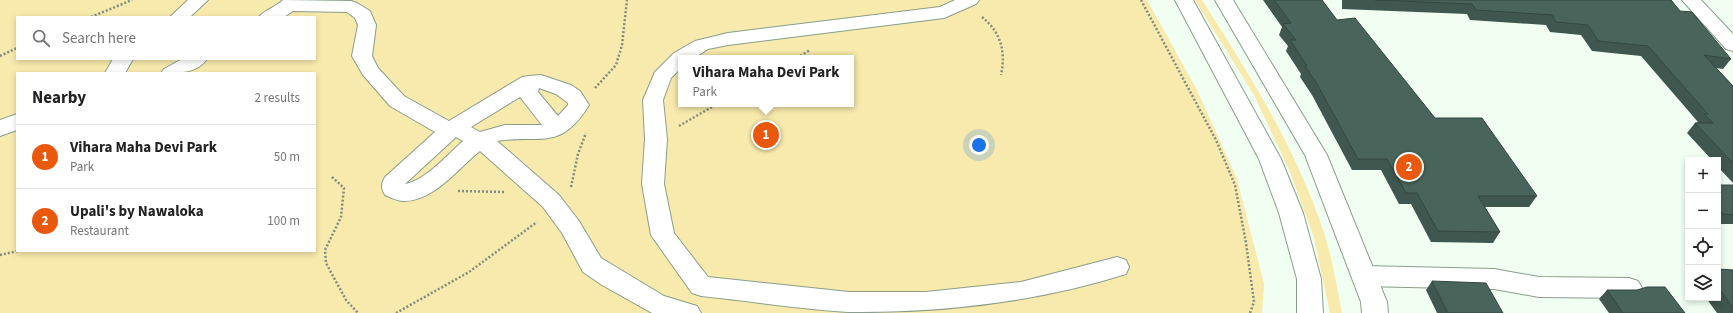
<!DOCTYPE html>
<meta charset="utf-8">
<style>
:root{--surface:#fff;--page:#f6f6f6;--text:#222;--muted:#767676;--line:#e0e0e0;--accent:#ea580c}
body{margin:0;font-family:"Source Sans 3",sans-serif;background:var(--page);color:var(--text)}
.controls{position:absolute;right:12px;bottom:12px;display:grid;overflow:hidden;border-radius:0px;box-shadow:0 2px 6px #0003}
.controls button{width:36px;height:36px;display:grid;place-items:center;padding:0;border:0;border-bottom:1px solid var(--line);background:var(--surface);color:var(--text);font:20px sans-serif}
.you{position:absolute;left:979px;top:145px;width:14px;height:14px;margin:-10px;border:3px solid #fff;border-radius:50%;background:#1a73e8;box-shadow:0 0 0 6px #1a73e833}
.badge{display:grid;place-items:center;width:26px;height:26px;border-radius:50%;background:var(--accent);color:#fff;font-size:13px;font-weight:700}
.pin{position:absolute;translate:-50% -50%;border:2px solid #fff;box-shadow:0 1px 4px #0006}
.popup{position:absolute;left:678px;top:55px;width:176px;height:52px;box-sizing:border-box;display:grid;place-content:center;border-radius:0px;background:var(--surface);filter:drop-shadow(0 1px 3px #0005);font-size:13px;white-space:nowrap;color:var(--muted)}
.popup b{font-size:15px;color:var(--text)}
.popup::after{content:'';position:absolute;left:50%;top:100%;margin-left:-8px;border:8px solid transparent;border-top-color:var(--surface)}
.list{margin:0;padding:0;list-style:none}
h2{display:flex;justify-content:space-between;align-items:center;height:52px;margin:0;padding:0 16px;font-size:17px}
h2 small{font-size:13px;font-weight:400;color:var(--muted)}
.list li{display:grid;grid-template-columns:26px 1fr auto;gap:12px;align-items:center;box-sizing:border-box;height:64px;padding:0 16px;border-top:1px solid var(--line)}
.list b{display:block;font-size:15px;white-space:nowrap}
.list p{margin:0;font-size:13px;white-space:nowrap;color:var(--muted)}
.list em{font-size:13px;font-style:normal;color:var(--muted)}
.icon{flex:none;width:22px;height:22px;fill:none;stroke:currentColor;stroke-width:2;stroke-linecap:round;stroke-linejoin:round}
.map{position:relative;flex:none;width:1733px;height:313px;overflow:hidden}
.search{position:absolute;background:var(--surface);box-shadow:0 2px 6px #0003;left:16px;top:16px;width:300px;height:44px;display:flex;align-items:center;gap:10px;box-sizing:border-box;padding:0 14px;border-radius:0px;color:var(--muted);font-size:15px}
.panel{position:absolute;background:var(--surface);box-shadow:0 2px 6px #0003;left:16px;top:72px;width:300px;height:180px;border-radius:0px}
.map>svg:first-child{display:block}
.green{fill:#f8eaac;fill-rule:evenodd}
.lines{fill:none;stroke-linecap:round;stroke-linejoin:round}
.minor-casing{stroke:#899e8a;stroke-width:2}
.major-casing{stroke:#899e8a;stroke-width:2}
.path{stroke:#7f8a80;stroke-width:2.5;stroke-dasharray:2 2;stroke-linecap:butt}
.minor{fill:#fff;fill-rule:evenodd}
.major{fill:#fff;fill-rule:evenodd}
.wall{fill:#3f574e}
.building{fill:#49655b;stroke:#334740}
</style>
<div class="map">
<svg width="1733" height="313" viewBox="0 0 1733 313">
<rect width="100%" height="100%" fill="#f1fff2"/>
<path class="green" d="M0,0H1147L1197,90L1237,179L1264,284L1262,313H0ZM17,17H315V59H17ZM681,58H851V104H681ZM17,73H315V251H17Z
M1195,0H1202C1251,77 1297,149 1325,236C1333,261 1337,288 1342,313H1330L1314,238L1290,172L1254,95Z"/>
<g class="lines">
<defs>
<path id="minor" d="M188,0H208L190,17H170Z
M283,0L351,1L357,3L370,11L376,25L372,56L378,68L404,96L449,121L522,77L529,76L541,75L571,85L580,91L589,105C560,152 541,134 497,141L559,195L579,221L601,258L664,296L697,306L701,313H652L602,285L583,272L562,233L543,207L480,151C458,168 434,202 403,201C397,201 390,197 385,195C381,188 381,184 385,177L435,132L390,106L363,75L352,56L358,25L355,18L347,12L293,11L284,17H259C263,11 276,7 283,0ZM539,88L556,94L568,103V105L558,116L538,92ZM520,97L542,125H505L480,132L471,127ZM456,137L463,141C448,154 425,181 405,184Z
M955,0H979L976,4L944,18L728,45L708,49L694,58H681V68L671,78L663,100L667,139L664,184L674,233L708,277L849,292H926L1021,282L1117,257L1126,260L1129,267L1126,274C1037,302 942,313 848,312C799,309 750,301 701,296L692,293L651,235L642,184L645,139L643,100L655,72L674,53L695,41L728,33L940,7Z
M1682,0H1701L1733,34V51L1726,49Z
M113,59H133L125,73H105Z
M182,59H207C197,74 177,73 161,73L164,69Z
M17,114V130L0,136V120Z
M1364,266L1494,269L1539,277L1629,278L1638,281L1642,288L1638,295L1629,298L1539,297L1494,289L1364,286L1355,283L1352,276L1355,269Z"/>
<path id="major" d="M1175,0H1193L1281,159L1303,213L1321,279L1323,313H1297V279L1279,213L1259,159Z
M1215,0H1233L1327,155L1387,302L1388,313H1362L1361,302L1305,155Z"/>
</defs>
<use href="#minor" class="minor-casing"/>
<use href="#major" class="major-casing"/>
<path class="path" d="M1141,0L1216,140L1235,185L1246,243L1254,302L1250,313
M91,17L132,0
M982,17C1001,32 1006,52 1001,75
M0,56L17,48
M797,58L810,50
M595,88L616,65L622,45L627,0
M679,126L717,104
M332,177L344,188L341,217L325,250L326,263L346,300L358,313
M571,187L578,154L586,133
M458,191L505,192
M0,255L18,251
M396,313L469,272L537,222"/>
<use href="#minor" class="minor"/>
<use href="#major" class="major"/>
</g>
<path class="wall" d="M1263,0H1322L1337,20L1435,118L1537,196L1529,207H1485L1500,232L1493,243L1431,242L1411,204H1399L1381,170H1352L1312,95L1300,77L1301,74L1286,51L1288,46L1279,35L1282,27Z
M1342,0H1671L1680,11L1731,59L1723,69L1716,68L1733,86V183L1718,167V160H1712L1687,133L1695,123L1698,122L1641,56L1592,51L1581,35L1550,32L1546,25L1470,20L1467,14L1342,9Z
M1718,185H1733V224H1718Z
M1718,269L1733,270V313H1717L1706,298H1718Z
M1432,281L1503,313H1437L1426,290Z
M1607,290L1685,313H1609L1599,299Z"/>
<path class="building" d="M1274,0H1322L1337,20L1355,18L1435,118H1482L1537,196H1478L1500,232L1438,231L1417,193H1406L1387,159H1358L1317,84L1305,66H1307L1290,40H1296L1283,24L1291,23Z
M1375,0H1671L1680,11L1692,12L1731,59L1704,55L1733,86V163L1695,123H1713L1704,114H1708L1648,46L1598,41L1588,25L1556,22L1552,15L1476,10L1472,4Z
M1718,185H1733V215L1723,214L1718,208Z
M1718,269L1733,270V308L1718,287Z
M1432,281L1486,283L1503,313H1448Z
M1647,287H1665L1685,313H1623L1607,290H1637Z"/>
</svg>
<div class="controls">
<button>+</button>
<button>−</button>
<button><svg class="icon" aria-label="locate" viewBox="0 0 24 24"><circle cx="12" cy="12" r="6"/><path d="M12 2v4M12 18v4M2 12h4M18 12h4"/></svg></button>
<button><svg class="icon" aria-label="layers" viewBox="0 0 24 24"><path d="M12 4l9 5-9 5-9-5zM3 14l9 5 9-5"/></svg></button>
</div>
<div class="you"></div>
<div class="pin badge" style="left:766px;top:135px">1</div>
<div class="popup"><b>Vihara Maha Devi Park</b>Park</div>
<div class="pin badge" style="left:1409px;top:167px">2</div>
<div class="search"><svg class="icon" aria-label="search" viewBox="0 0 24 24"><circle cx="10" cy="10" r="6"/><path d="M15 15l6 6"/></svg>Search here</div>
<section class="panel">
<h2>Nearby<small>2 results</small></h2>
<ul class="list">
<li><span class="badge">1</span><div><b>Vihara Maha Devi Park</b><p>Park</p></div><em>50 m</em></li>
<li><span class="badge">2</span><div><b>Upali's by Nawaloka</b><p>Restaurant</p></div><em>100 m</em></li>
</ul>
</section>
</div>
